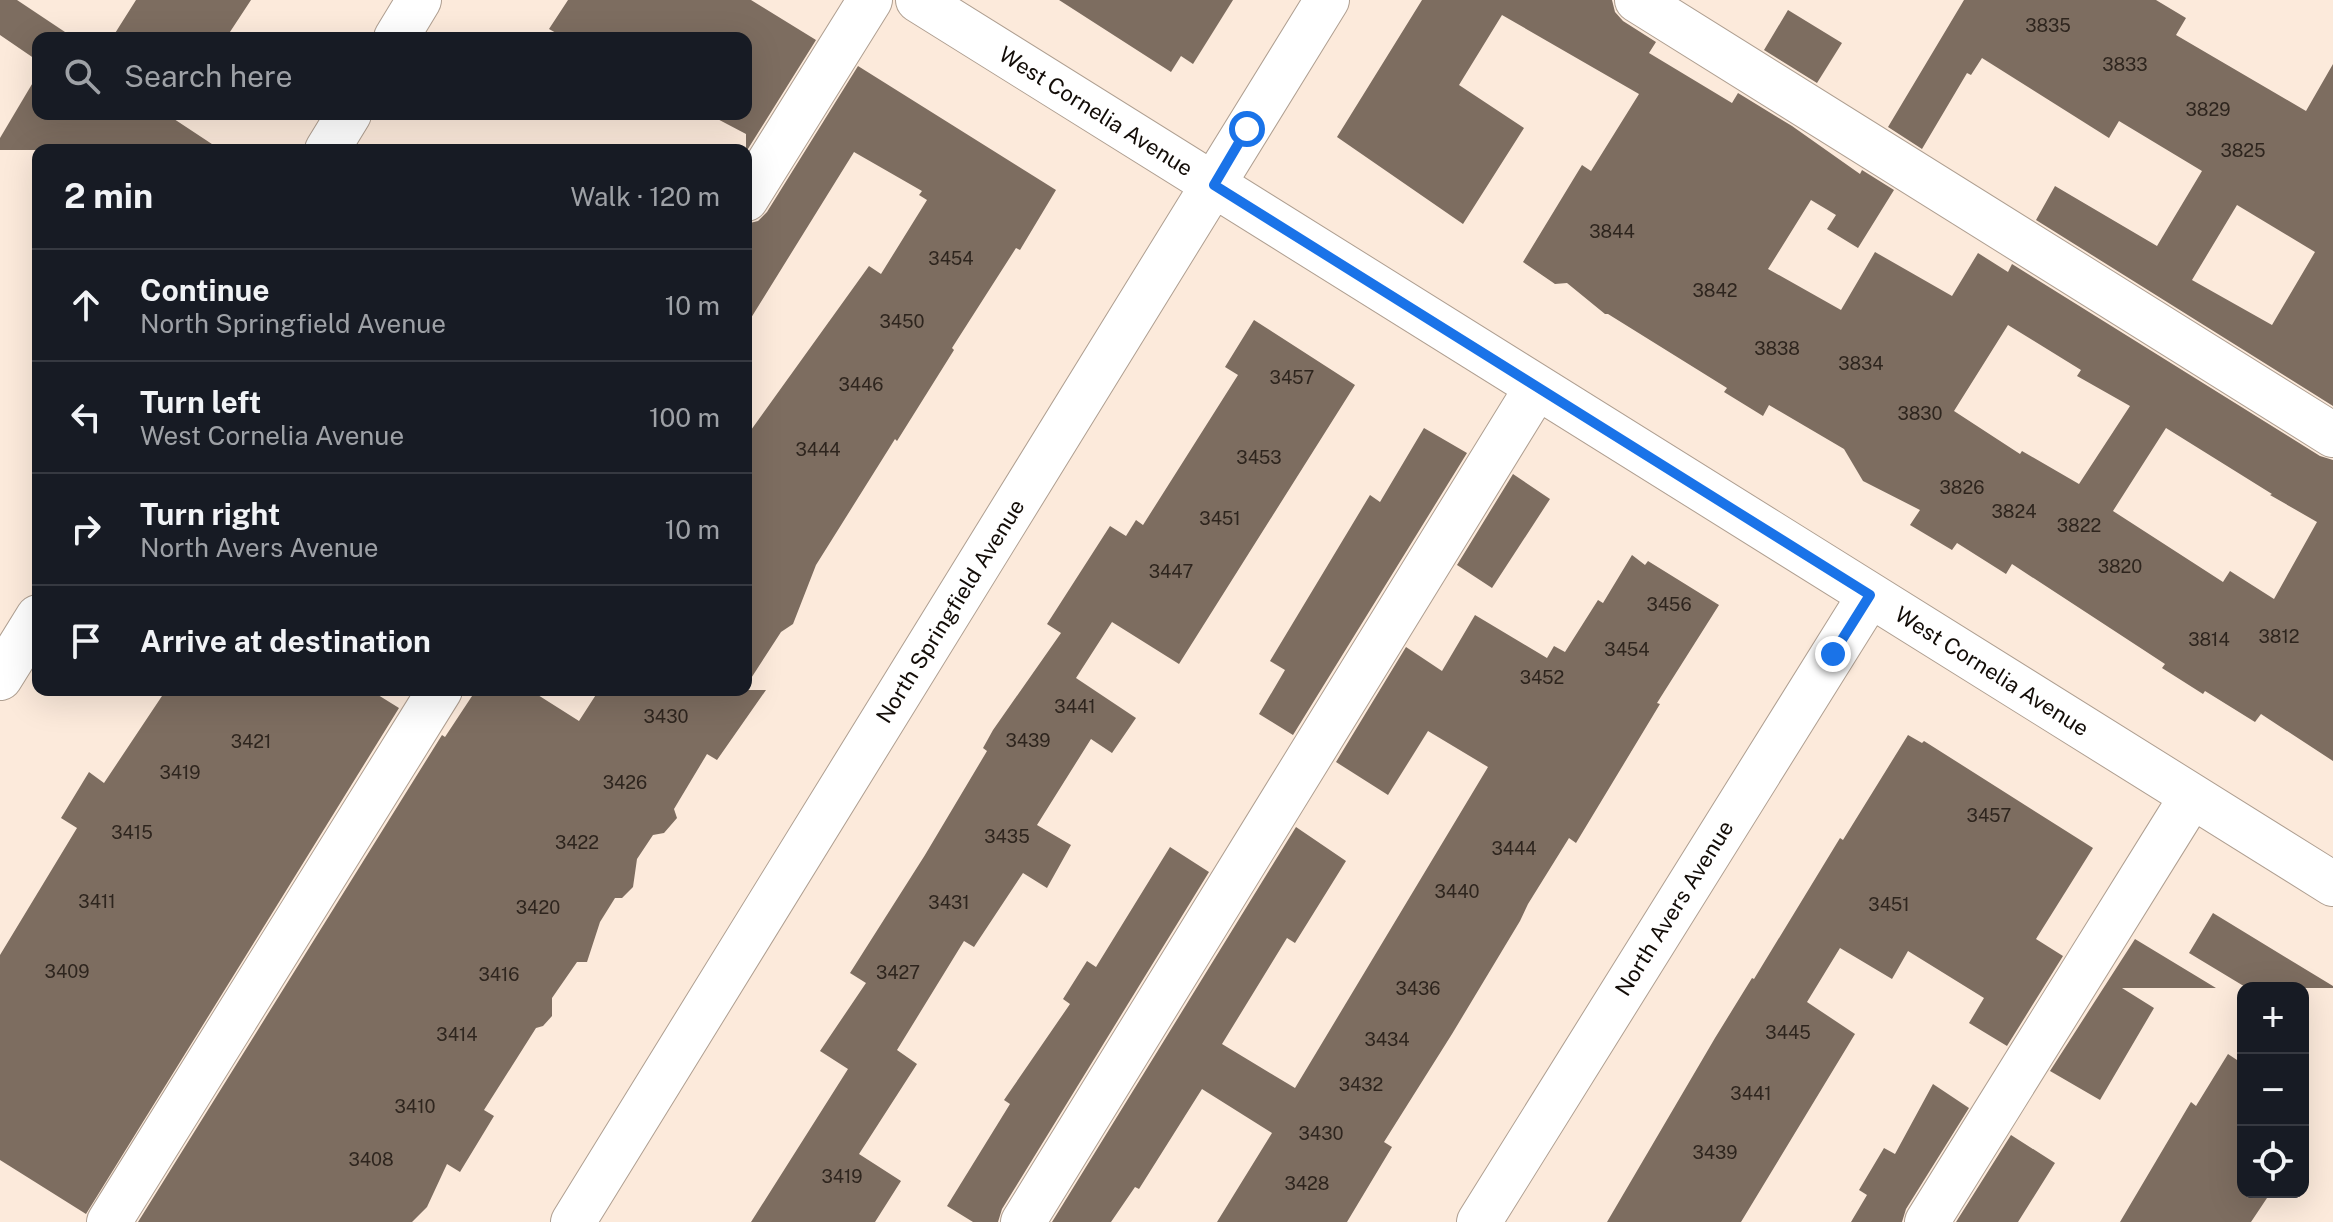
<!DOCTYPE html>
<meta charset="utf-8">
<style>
:root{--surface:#171b24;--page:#242831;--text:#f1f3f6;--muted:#9ea1a6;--line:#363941}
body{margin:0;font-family:"Public Sans",sans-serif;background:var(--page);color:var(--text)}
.controls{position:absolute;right:24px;bottom:24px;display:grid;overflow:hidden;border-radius:16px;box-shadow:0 8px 32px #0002}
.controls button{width:72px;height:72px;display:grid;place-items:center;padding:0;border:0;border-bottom:2px solid var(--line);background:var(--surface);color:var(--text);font:40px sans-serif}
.stop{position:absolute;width:24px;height:24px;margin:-18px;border:6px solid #1a73e8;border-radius:50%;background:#fff}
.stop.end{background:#1a73e8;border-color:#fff;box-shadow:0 2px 8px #0008}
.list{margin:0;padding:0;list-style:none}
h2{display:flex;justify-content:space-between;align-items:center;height:104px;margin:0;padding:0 32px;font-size:34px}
h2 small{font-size:26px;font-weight:400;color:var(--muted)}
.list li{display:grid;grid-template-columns:52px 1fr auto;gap:24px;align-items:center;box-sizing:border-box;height:112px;padding:0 32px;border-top:2px solid var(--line)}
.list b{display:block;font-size:30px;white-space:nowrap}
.list p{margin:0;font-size:26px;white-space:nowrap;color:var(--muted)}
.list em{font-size:26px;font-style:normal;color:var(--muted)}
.icon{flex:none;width:44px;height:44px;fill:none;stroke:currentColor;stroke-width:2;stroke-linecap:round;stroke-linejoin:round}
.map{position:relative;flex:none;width:2333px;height:1222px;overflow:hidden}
.search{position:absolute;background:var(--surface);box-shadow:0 8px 32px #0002;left:32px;top:32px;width:720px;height:88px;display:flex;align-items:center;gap:20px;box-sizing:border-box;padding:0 28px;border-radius:16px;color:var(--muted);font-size:30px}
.panel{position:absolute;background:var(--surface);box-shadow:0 8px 32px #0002;left:32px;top:144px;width:720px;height:552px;border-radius:16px}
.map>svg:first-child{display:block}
.building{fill:#7d6d60;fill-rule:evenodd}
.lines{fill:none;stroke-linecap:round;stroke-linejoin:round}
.minor-casing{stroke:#af9f91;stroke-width:46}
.minor{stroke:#fff;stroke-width:44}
.route{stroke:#1a73e8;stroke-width:10}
.labels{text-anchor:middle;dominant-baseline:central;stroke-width:6;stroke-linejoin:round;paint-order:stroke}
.number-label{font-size:18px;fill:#2e251e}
.street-label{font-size:22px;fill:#130d08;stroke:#fff}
</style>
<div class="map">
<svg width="2333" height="1222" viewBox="0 0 2333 1222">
<rect width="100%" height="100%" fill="#fceadb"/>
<path class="building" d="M0,0H17L74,38H38V61L0,35Z
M136,0H251L226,38H112Z
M568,0H751L816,40L746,152V134L708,114H746V38H565L549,29Z
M1059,0H1233L1193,64L1181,56L1171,72Z
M1422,0H1612L1615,12L1623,21L1656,42L1649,53L1732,103L1738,93L1792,126L1860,174L1862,170L1894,190L1858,248L1827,229L1836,215L1811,200L1768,269L1841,310L1875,252L1952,296L1978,253L2008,272L2012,264L2320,456L2333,460V761L2261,714L2255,722L2205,691L2203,694L2162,668L2165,664L2012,564L2006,574L1957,543L1952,550L1910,525L1920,510L1863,481L1844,449L1769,405L1763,416L1724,392L1727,388L1608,314H1605L1567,283L1555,284L1523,262L1582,165L1591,171L1639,94L1502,15L1459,85L1524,128L1463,224L1337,137ZM2008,325L2081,370L2077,376L2130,406L2079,484L2022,451L2020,454L1954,411ZM2166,428L2272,494L2270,495L2317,522L2274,599L2230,571L2223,582L2113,511Z
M1964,0H2156L2186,18L2176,35L2306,111L2333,64V406L2036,220L2055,186L2157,246L2202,171L2119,121L2109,138L1982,58L1971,75L1967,73L1922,149L1888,127ZM2237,205L2315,252L2272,325L2192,280Z
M1788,10L1842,43L1817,83L1764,50Z
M858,66L1056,190L1020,250L1016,248L952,348L954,350L897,441L895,439L816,565L793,624L781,632L746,686V437L869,266L881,274L927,200L919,195L922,191L854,152L746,326V224L758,221L767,212Z
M38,74V114H177L174,119L221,150H0V138Z
M1254,320L1355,385L1179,664L1112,622L1076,678L1136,718L1112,753L1091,739L1037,825L1071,845L1047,888L1023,873L974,947L964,941L897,1050L917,1064L859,1154L901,1181L875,1222H751L848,1069L820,1051L866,983L850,973L925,855L987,751L983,748L993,730L1061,633L1047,624L1110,526L1126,536L1136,520L1143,525L1238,375L1225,367Z
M1424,428L1467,453L1293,735L1259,714L1285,670L1270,661L1370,495L1380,502Z
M1513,474L1550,499L1492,588L1457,565Z
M1632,555L1645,565L1648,561L1719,605L1657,703L1660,704L1576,843L1569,838L1528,904L1520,921L1452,1034L1384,1142L1392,1147L1347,1222H1217L1272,1133L1202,1089L1139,1189L1135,1187L1111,1222H1052L1296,827L1346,861L1295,943L1287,938L1222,1044L1295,1088L1488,767L1428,731L1388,795L1336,762L1406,647L1442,671L1475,615L1547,658L1554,646L1565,652L1598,600L1603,603Z
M166,690H370L399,708L86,1214L0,1160V955L77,828L61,818L89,772L104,783Z
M476,690H530L579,721L599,690H766L717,760L707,754L674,809L677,818L664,833L653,835L637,859L633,887L622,898H615L600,922L587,962H577L552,998V1016L543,1026L536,1028L484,1110L494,1116L460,1172L447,1164L427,1207L412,1222H138L442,735L445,737Z
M1908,735L1922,743L1924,741L2093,848L2036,939L2063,956L2007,1046L1969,1023L1984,998L1908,951L1892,979L1840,948L1807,1002L1855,1034L1741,1222H1607L1715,1038L1752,978L1754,979L1840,838L1843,840Z
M1170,847L1209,872L1002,1209L998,1222H973L947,1206L1010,1104L1004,1100L1070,1004L1063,999L1087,961L1096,967Z
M2213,913L2333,986V988H2247L2189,953Z
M2135,939L2216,988H2122L2154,1008L2100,1100L2050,1071Z
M2228,1054L2243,1064V1192H2271L2251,1222H2120L2191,1102L2196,1106Z
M1933,1084L1969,1108L1906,1209L1902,1222H1851L1867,1195L1859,1190L1884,1148L1895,1154Z
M2011,1135L2055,1163L2018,1222H1956Z"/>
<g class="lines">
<defs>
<path id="minor" d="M918,0L2333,884
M1637,0L2333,435
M396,38L419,0
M327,150L349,114
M746,199L870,0
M0,678L38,617
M109,1222L440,690
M573,1222L1327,0
M1023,1222L1537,387
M1479,1222L1870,595
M1927,1222L2192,796"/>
</defs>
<use href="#minor" class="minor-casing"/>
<use href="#minor" class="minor"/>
</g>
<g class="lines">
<path class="route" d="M1247,129L1214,185L1870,595L1833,654"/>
</g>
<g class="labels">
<g class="number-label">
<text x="2048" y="25">3835</text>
<text x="2125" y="64">3833</text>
<text x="2208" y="109">3829</text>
<text x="2243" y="150">3825</text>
<text x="1612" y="231">3844</text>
<text x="951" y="258">3454</text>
<text x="1715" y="290">3842</text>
<text x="902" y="321">3450</text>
<text x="1777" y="348">3838</text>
<text x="1861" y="363">3834</text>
<text x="1292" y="377">3457</text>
<text x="861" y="384">3446</text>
<text x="1920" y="413">3830</text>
<text x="818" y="449">3444</text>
<text x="1259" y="457">3453</text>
<text x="1962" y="487">3826</text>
<text x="2014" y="511">3824</text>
<text x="1220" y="518">3451</text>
<text x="2079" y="525">3822</text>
<text x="2120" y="566">3820</text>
<text x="1171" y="571">3447</text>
<text x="1669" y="604">3456</text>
<text x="2279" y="636">3812</text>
<text x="2209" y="639">3814</text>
<text x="1627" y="649">3454</text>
<text x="1542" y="677">3452</text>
<text x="1075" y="706">3441</text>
<text x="666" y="716">3430</text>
<text x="1028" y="740">3439</text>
<text x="251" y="741">3421</text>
<text x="180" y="772">3419</text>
<text x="625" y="782">3426</text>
<text x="1989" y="815">3457</text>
<text x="132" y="832">3415</text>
<text x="1007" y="836">3435</text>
<text x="577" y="842">3422</text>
<text x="1514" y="848">3444</text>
<text x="1457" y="891">3440</text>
<text x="97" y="901">3411</text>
<text x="949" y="902">3431</text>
<text x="1889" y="904">3451</text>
<text x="538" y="907">3420</text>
<text x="67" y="971">3409</text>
<text x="898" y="972">3427</text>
<text x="499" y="974">3416</text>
<text x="1418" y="988">3436</text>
<text x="1788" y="1032">3445</text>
<text x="457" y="1034">3414</text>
<text x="1387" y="1039">3434</text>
<text x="1361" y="1084">3432</text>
<text x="1751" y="1093">3441</text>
<text x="415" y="1106">3410</text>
<text x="1321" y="1133">3430</text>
<text x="1715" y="1152">3439</text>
<text x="371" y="1159">3408</text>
<text x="842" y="1176">3419</text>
<text x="1307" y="1183">3428</text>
</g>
<g class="street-label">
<text transform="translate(1096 111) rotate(32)">West Cornelia Avenue</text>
<text transform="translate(950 611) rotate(-58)">North Springfield Avenue</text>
<text transform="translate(1992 671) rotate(32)">West Cornelia Avenue</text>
<text transform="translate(1674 908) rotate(-58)">North Avers Avenue</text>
</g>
</g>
</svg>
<div class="controls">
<button>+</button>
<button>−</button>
<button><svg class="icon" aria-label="locate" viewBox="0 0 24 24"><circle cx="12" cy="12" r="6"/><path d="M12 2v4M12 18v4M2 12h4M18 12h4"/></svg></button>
</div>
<div class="stop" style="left:1247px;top:129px"></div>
<div class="stop end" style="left:1833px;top:654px"></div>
<div class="search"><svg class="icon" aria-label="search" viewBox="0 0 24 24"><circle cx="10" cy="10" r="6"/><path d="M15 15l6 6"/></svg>Search here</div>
<section class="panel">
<h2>2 min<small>Walk · 120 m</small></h2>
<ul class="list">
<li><svg class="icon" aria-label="ahead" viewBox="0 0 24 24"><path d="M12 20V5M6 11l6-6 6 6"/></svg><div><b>Continue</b><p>North Springfield Avenue</p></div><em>10 m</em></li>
<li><svg class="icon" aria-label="left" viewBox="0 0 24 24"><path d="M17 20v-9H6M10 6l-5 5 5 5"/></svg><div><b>Turn left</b><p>West Cornelia Avenue</p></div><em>100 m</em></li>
<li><svg class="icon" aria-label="right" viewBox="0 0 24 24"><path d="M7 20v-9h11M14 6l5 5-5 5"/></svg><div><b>Turn right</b><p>North Avers Avenue</p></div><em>10 m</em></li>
<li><svg class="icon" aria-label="arrive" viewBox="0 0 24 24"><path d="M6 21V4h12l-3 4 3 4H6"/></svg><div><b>Arrive at destination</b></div></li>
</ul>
</section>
</div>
